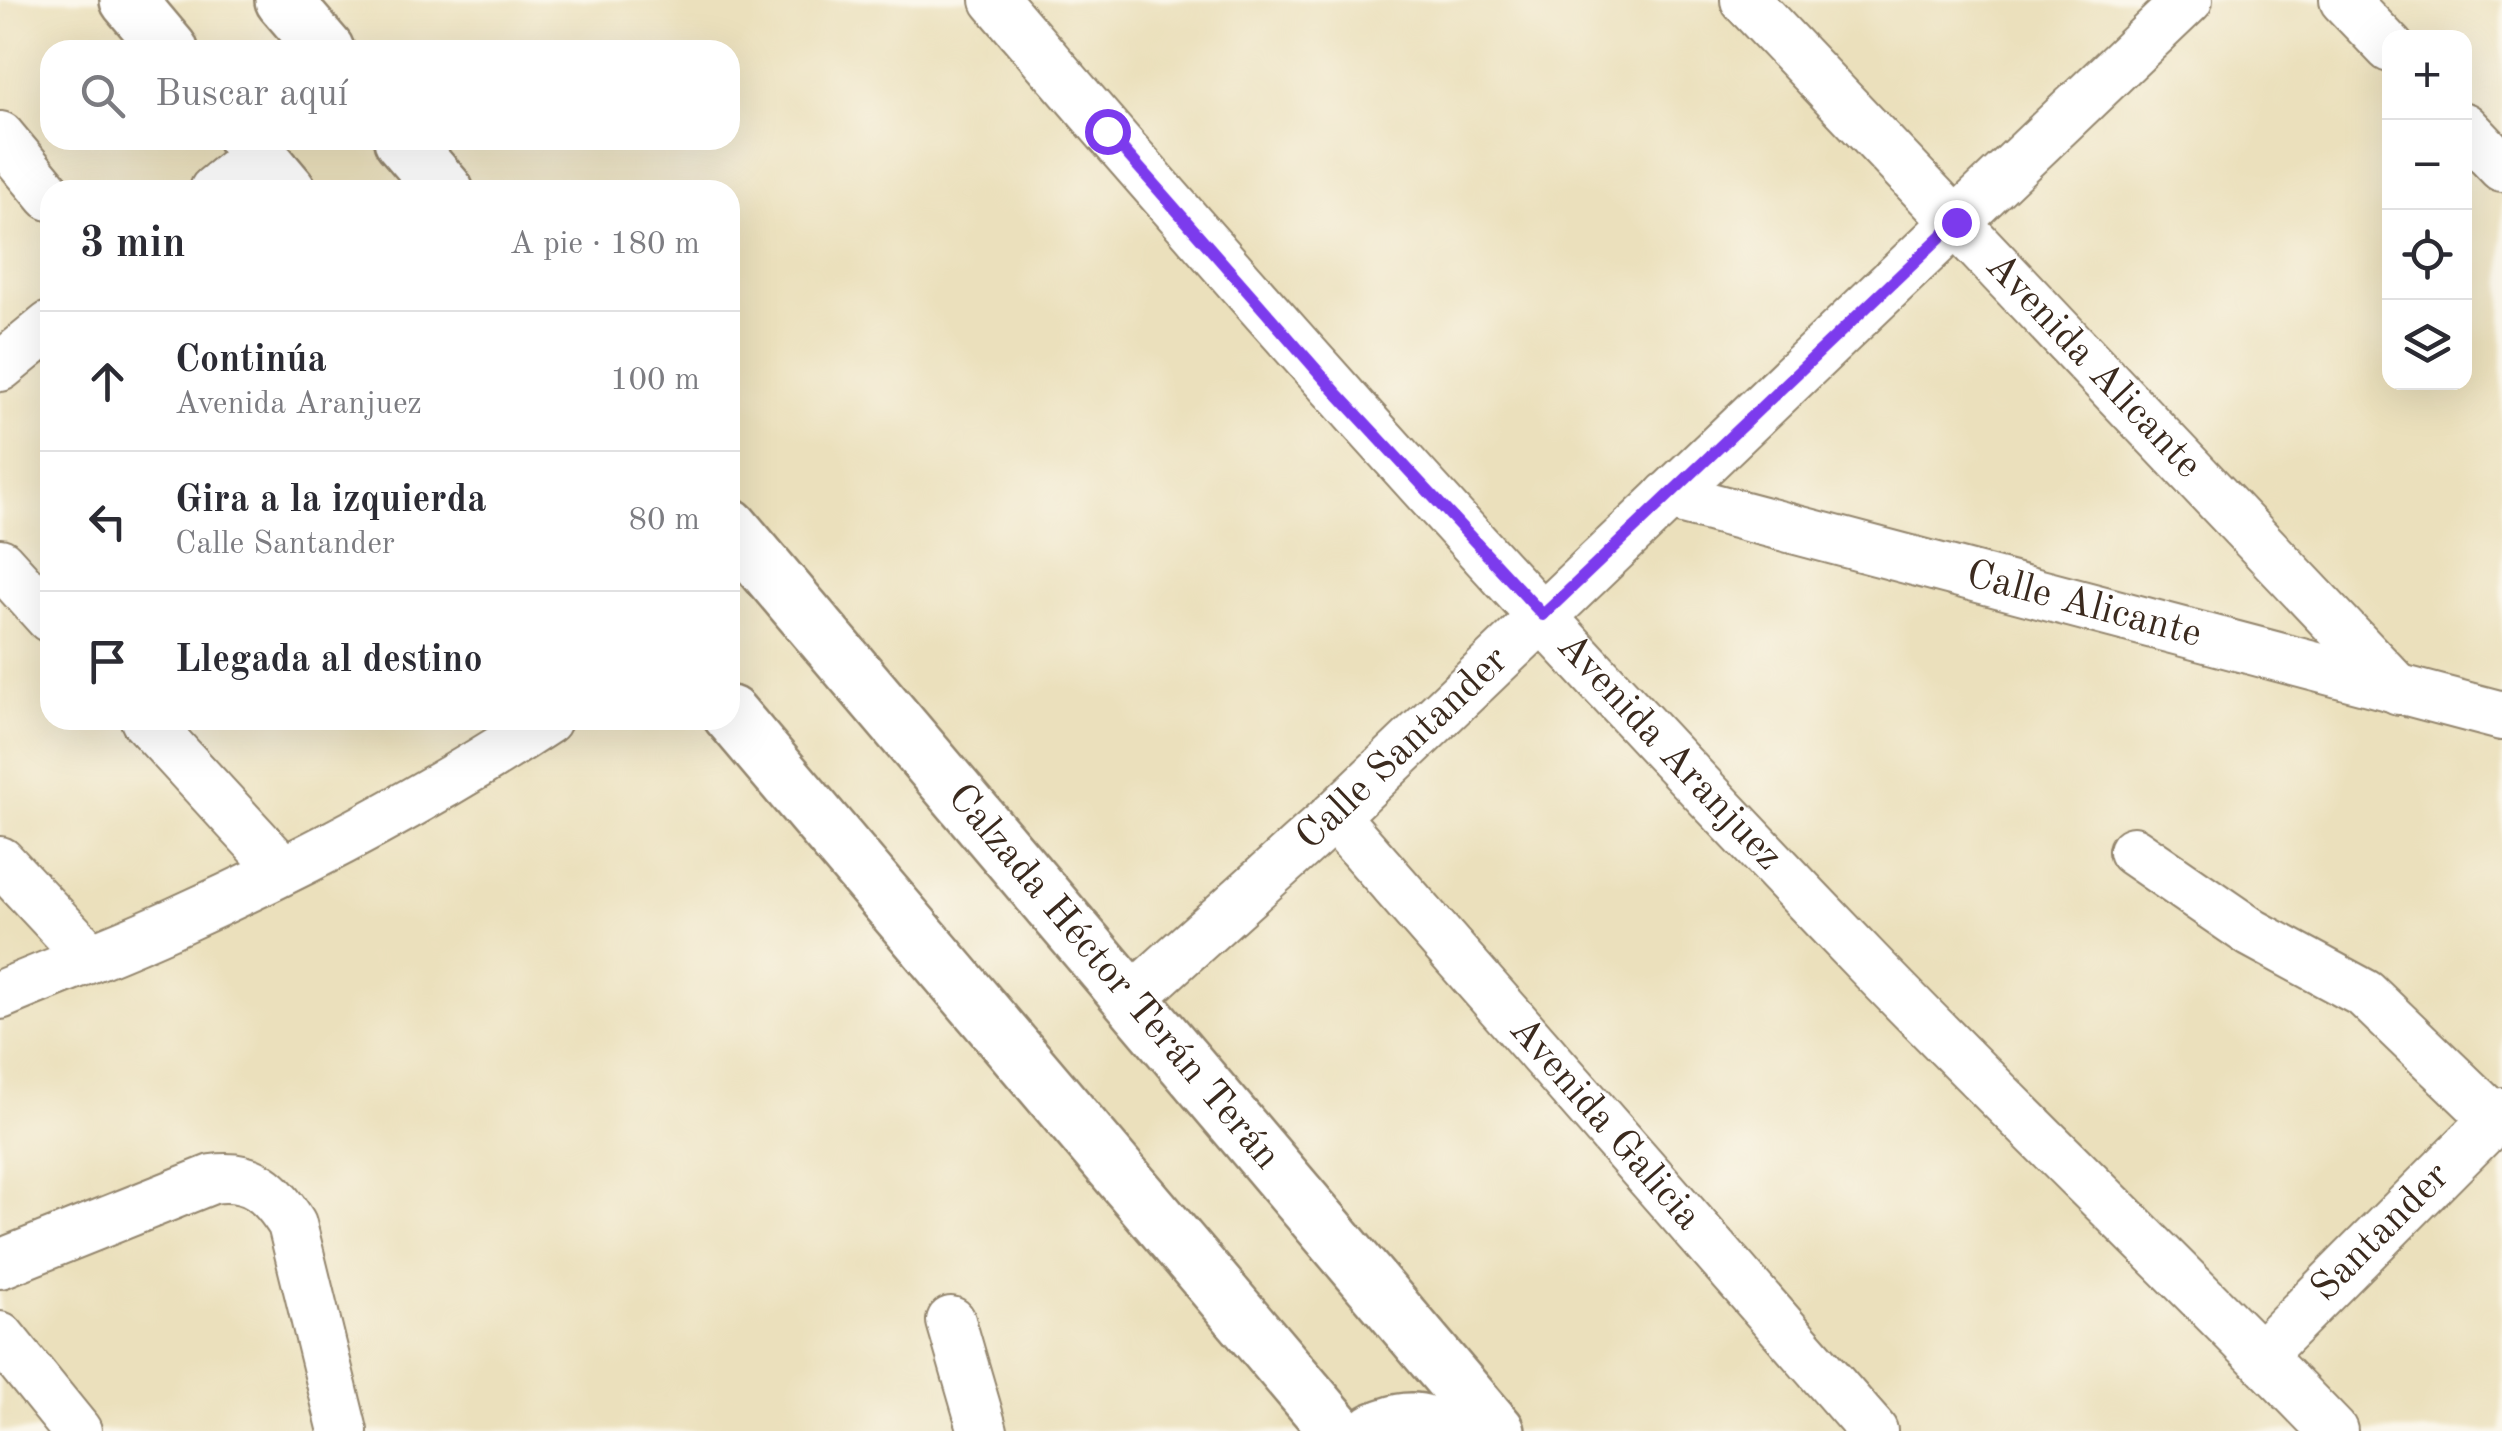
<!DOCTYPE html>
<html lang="es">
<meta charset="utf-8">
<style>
:root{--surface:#fff;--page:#f7f7f7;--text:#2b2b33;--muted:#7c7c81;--line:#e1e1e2}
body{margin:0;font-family:"Old Standard TT",serif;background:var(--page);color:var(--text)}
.controls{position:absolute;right:30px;top:30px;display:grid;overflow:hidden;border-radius:20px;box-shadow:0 10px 40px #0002}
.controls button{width:90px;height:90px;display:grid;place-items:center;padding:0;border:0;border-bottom:2px solid var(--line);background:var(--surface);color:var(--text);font:50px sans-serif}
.stop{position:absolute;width:30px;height:30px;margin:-22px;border:8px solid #7c3aed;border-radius:50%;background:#fff}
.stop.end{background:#7c3aed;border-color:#fff;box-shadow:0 2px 10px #0008}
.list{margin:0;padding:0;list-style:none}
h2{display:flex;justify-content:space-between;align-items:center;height:130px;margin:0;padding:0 40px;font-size:42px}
h2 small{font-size:32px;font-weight:400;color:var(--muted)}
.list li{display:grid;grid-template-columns:65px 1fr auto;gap:30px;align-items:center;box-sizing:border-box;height:140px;padding:0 40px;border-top:2px solid var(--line)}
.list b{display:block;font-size:38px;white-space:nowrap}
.list p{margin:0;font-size:32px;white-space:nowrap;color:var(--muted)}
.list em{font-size:32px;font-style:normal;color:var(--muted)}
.icon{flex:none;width:55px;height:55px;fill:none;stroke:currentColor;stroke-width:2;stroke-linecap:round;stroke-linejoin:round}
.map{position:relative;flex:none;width:2502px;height:1431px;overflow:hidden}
.search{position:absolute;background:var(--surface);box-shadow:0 10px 40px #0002;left:40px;top:40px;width:700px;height:110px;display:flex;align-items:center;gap:25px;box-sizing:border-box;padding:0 35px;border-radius:30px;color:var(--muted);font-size:38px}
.panel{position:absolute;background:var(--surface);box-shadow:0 10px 40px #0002;left:40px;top:180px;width:700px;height:550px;border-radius:30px}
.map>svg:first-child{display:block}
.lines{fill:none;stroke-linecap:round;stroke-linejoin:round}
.minor-casing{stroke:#93856d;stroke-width:52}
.major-casing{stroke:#93856d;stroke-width:60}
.minor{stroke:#fff;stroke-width:48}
.major{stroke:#fff;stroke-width:55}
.route{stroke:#7c3aed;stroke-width:12}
.labels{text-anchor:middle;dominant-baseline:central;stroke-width:9;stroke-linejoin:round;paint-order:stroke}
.street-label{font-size:40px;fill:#3b2a1e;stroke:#fbf7ec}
</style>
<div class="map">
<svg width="2502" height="1431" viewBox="0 0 2502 1431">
<rect width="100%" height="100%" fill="#fbf7ec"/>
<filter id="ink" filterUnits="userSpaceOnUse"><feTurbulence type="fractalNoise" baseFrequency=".01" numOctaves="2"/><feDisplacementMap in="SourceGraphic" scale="20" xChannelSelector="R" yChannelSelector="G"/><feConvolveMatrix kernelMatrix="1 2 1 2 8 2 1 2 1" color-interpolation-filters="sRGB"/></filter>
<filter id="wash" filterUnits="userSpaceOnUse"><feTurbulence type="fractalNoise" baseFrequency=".0048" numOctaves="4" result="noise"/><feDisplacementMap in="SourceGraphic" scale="40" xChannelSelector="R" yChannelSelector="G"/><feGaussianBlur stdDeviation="2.25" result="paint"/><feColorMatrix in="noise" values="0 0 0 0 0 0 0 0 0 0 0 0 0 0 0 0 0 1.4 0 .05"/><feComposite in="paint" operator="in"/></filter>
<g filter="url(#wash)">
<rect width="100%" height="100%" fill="#ebe0bc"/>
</g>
<g filter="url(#ink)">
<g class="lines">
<defs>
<g id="minor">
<path id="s1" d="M995,0C1276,329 1567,651 1868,963C2021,1121 2180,1272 2333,1431"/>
<path id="s2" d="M1745,0L2399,690"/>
<path d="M2344,0L2390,48"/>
<path d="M2464,127L2502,167"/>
<path d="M0,136L50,196"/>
<path d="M214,190L258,154"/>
<path d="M0,367L50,326"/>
<path id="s3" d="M1668,496L2502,716"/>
<path d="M0,563L50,618"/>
<path d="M145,720L282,869"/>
<path id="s4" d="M1334,816L1873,1431"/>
<path d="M2133,851L2252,933L2365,994L2495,1119"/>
<path d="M0,861L90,957"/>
<path d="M0,995C59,970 119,948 177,921C303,864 432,796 547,720"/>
<path id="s5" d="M1132,998L1334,816L2188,0"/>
<path d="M0,1264L212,1179C252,1173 272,1192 292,1224L343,1431"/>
<path d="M951,1321L983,1431"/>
<path d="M0,1336L77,1431"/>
<path id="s6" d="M2260,1355L2502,1112"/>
</g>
<g id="major">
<path d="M128,0L170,50"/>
<path d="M283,0L326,50"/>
<path d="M246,140L288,190"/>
<path d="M402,140L445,190"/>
<path id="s7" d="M730,526L1497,1431"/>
<path d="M730,714L1338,1431"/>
<path d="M1374,1431C1395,1422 1418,1414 1438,1431"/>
</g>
</defs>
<use href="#minor" class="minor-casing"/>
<use href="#major" class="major-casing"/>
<use href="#minor" class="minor"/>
<use href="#major" class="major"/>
</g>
</g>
<g class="lines" filter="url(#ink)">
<path class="route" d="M1107,131L1336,392L1543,615L1956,222"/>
</g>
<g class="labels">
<g class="street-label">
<text stroke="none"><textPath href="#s2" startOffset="505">Avenida Alicante</textPath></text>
<text stroke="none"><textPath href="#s3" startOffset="430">Calle Alicante</textPath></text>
<text stroke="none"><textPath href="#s5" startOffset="368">Calle Santander</textPath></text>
<text stroke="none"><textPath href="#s1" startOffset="1010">Avenida Aranjuez</textPath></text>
<text stroke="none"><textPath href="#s7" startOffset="592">Calzada Héctor Terán Terán</textPath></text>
<text stroke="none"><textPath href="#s4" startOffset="410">Avenida Galicia</textPath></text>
<text stroke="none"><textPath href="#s6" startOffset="172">Santander</textPath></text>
</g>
</g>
</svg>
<div class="controls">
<button>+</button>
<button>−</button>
<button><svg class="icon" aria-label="locate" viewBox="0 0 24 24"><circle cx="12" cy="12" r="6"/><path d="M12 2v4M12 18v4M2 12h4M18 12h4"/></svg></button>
<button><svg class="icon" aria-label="layers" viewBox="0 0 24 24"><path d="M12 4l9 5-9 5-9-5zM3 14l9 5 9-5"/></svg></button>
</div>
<div class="stop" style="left:1107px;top:131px"></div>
<div class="stop end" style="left:1956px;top:222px"></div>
<div class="search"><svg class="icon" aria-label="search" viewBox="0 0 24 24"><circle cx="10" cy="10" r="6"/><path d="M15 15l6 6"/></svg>Buscar aquí</div>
<section class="panel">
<h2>3 min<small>A pie · 180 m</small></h2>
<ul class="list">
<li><svg class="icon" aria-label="ahead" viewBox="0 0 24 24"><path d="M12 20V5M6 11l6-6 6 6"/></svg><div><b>Continúa</b><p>Avenida Aranjuez</p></div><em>100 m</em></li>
<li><svg class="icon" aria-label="left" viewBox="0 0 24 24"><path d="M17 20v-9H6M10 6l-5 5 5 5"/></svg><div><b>Gira a la izquierda</b><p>Calle Santander</p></div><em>80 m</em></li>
<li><svg class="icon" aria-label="arrive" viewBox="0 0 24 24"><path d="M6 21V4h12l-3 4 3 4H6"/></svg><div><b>Llegada al destino</b></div></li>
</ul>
</section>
</div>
